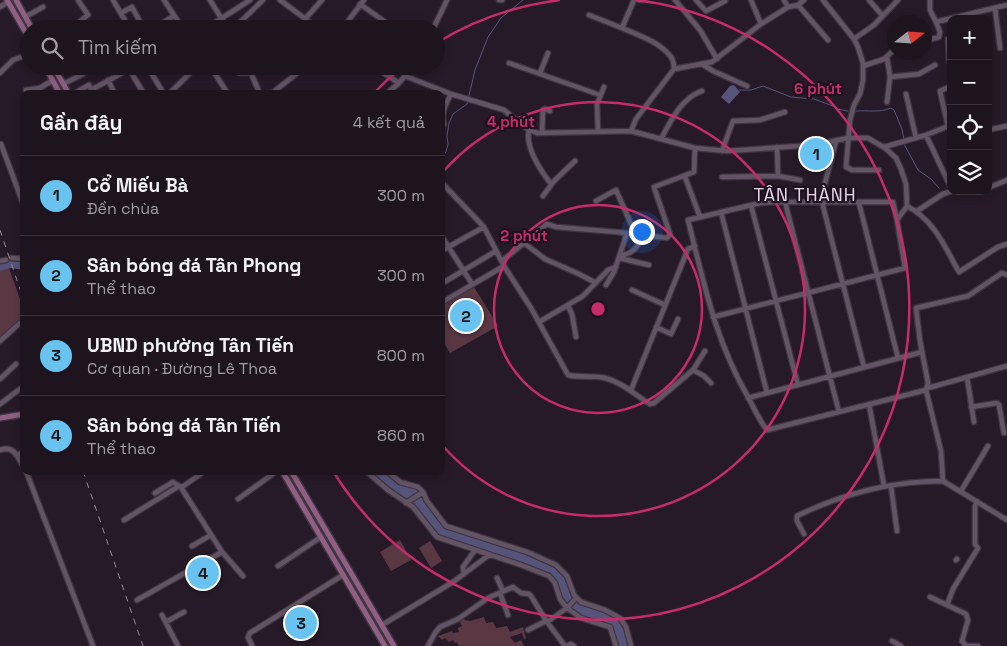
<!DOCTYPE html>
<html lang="vi">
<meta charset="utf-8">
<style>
:root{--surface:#1d141e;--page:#251d27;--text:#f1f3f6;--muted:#a09ea4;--line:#3b333c;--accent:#69c3f1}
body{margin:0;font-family:"Space Grotesk",sans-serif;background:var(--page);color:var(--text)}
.controls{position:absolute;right:15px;top:15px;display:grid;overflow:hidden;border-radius:10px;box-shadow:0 2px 8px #0003}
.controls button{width:45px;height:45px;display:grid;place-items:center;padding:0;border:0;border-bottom:1px solid var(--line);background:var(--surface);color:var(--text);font:25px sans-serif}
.compass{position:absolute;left:887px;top:15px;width:45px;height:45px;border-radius:50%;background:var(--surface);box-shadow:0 2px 8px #0003;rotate:73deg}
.you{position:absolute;left:641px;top:231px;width:18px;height:18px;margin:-12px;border:4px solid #fff;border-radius:50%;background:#1a73e8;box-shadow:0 0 0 8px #1a73e833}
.badge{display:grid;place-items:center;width:32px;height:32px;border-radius:50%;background:var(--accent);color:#111;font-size:16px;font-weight:700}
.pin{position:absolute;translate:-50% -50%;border:2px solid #fff;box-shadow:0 1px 5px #0006}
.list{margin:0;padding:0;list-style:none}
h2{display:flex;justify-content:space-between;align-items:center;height:65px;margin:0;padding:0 20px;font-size:21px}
h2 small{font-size:16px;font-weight:400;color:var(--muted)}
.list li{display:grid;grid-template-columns:32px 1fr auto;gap:15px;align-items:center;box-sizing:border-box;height:80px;padding:0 20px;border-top:1px solid var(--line)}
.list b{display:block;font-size:19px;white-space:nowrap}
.list p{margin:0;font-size:16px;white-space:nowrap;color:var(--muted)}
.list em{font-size:16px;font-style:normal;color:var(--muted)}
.icon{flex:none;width:28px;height:28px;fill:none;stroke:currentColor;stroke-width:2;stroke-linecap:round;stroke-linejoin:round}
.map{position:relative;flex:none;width:1007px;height:646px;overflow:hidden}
.search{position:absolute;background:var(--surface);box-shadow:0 2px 8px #0003;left:20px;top:20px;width:425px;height:55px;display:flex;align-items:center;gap:12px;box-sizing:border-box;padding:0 18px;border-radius:28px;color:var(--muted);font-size:19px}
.panel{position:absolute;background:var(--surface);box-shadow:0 2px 8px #0003;left:20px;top:90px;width:425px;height:385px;border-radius:10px}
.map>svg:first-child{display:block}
.green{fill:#5a3843}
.water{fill:#57547b}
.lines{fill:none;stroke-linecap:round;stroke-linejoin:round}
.stream{stroke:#57547b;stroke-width:1}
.minor-casing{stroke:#3f3541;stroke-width:7}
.major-casing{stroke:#3f3541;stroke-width:8}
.minor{stroke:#625464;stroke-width:4.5}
.major{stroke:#905f83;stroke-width:5}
.rail{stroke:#958b96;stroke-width:1;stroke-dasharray:6 6;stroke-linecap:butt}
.ring{fill:none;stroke:#c62c69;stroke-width:2.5}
.labels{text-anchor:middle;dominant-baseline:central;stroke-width:4.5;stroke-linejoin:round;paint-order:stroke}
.quarter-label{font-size:18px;letter-spacing:1px;fill:#e6d5e8;stroke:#1d111f}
.centre{fill:#c62c69;stroke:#1d111f;stroke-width:2.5}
.ring-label{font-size:15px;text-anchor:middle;font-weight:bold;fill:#c62c69;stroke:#1d111f;stroke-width:4.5;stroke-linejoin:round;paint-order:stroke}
</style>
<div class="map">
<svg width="1007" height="646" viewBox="0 0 1007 646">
<rect width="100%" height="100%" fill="#271a28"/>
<path class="green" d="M9,268L24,310V320L0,339V271Z
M474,287L498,326L450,353L441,338V306Z
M400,540L411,560L391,571L380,552Z
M430,541L442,561L431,568L419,548Z
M211,562L217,573L197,584L190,574Z
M463,617L465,620L470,621L484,617L486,623L493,622L496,628L507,626L510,632L523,627L526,638L524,639L522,633L510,637L515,643L521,640L524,646H459L457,642L455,643L453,640L449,642L445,638L442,640L438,636L452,631L453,633L459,632L458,628L462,626L459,620Z"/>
<path class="water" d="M734,85L740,92L729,104L721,97L730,86Z
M16,259L24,261V270L11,268L0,271V263Z
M368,471H385L399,483L417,488L420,491L443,525L527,553L556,566L566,576L572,596L578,603L584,606L604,611L619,619L624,627L629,646H618L611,627C575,614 569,613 552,577L443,538L435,533L417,508L388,489Z"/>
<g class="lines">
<path class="stream" d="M739,90H751L763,86L791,97L814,99L833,106L837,109L848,111
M856,111C868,110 880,113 891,108L894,110L902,129L904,140
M904,144L918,170L931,179L939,188
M441,157L446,152L448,144L447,136L449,123L453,114L467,104L475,70L488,37L501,18L523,0"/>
<defs>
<path id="minor" d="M78,0L88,15L78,23L81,29
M113,0L130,29
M164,0L183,29
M210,0L228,29
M280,0L319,29
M499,0H502
M634,0L622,28C638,35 660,42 671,57C673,60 674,65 674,69
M639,0H643
M675,0L700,30L717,59
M696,0L706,11L725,1
M751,0L761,24
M784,0L788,7
M823,0L854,39L858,47L863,63V80L860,94L854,105L850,120L846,167L852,170H879
M869,0L882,15
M930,0V10L936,22
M360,4L395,29
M798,5L828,40
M0,7L8,2
M995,8L1000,48
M121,13L132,7L144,29
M589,15L622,28
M25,17L43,7
M305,19L322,0
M152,29L174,16
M205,29L250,0
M233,29L263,0
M296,29L307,20
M342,29L364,0
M433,29L447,0
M854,39L874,25L898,0
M948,39L949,61
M924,41L939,37L940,32L936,22L1007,5
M887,57L890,77L887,102
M509,63L600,95
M702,64L713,71L747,86
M79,66L81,71L88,66
M147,66L164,94
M210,66L228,94
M235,66L239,73H251L260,94
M373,66L399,83
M863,66L884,59L894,50
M129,69L144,94
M0,73L13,60L29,54
M540,73L548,53
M216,74L228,66
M405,76L451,94L504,110L526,128L537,133L631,131L695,148L727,151L814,145L848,138H868L885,148L896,158L901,169L906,184L907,206L897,220L905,268L713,317
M890,77L919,74L935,65
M108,80L115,94
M63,84L83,74L81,71
M26,90L40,88L53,80
M73,94L89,85L91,90
M93,94L91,90L135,66
M169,94L197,66
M271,94L306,66
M386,94L399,83L413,66
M906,94L916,138
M948,126L940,91L951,86
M441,130L444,124C441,112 446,104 451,94
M529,130C525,147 541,171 551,184
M988,130L1007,126
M631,131L636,119L674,69L712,62L761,24L788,7L798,5L804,0
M598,132L597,104L604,87
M542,133L543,110L545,109L550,111
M926,135L951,188
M661,139C671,121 681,98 702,91
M1,144L24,206
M777,147L778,176
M884,147L926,135L951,125
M722,151L733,121L760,120L785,112
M685,177L700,217
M722,177L778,176L800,180
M441,182L484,227L504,266L531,308L568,375C580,378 593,375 605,378C622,382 635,395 650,404L654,403L693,370L704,376L711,383
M988,188L1007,180
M954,191H979
M543,196L554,181L575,161
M596,201L616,190L635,233
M785,202L839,412
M820,202L836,141
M822,202L864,367
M859,203L898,358
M751,205L798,385
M907,206C934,220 945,247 959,272L998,247L1007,244
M917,211L943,194L952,191
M721,212L767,393
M897,220L893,202H775L760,203L688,220C704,283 715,340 748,397C754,408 759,420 767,430L926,390
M441,235L472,284
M524,243L545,259L579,274L596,283
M441,251L484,227
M620,256C634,253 638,247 643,235
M12,258L24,259
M619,258L649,265
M0,261L6,260
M502,261L547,224L556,227L617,232L667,238L670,234L654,187L694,172L695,148
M1007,275L1002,273L968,296L916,308L920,341L928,383L926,390L941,451L943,481L1007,520
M441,284L496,251
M606,285L614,272L627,233
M632,290L665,305
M441,303L504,266
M568,306L572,314L576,337
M539,322L583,296L608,270L616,267
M656,327L671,334L678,319
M0,341L20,323L24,322
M693,370L705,351
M967,377L974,422
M0,379L16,364
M928,388L1007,366
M631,390L688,249L695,246
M748,398L922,352
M0,404L24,386
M869,404L884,486
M971,407L997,403L999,405L1004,433
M0,450C14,445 18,457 24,468
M16,455L24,452
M26,471L93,646
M205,471L182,487V489L222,552L243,576
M366,471L388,490L413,507L437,537L521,565L549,576L555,583L560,599L567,608L581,618L610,627L616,646
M387,471L400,482L418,487L423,492L427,501L446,526L527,552L556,565L567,576L574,595L581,602L605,610L620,618L626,627L631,646
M891,486L897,531
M961,491L988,446
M155,493L173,482L179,486
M238,499L277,471
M406,503L423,492
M124,520L179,486L182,487
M804,534L797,521V516C842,494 893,481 943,481
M192,546L211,535
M956,560L957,559
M278,566L321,537
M464,574L463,567L475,550
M497,578L503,591
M500,593L508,615
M930,597L966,614L968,620L962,641L966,646H978
M137,600L222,552
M947,605L953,589L978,548L975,544V506L977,501
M162,615L178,646
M166,622L184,612
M547,622L565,646
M382,625L453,582L489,555
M528,630L546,621
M892,641L901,646
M252,646L248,637L250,633L343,575
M428,646L435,633L440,627L458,619L488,598L513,587L521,593L529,594L531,596L547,622L567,608L576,598
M566,646L571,644L574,646"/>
<path id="major" d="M7,0L29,38
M16,0L32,29
M45,66L60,94
M53,66L69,94
M0,418L24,414
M282,471L385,646
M291,471L394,646"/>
</defs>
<use href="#minor" class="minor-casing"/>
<use href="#major" class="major-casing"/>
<use href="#minor" class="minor"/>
<use href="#major" class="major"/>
<path class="rail" d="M0,230L24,301
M83,471L143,646"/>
</g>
<g class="ring">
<circle cx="598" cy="309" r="104"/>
<path d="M442 173A207 207 0 1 1 442 445"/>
<path d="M374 93A311 311 0 0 1 402 67M438 42A311 311 0 0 1 560 0M636 0A311 311 0 1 1 333 471"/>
</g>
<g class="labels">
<g class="quarter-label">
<text x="805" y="194">TÂN THÀNH</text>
</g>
</g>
<circle cx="598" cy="309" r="8" class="centre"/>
<g class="ring-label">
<text x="818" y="94">6 phút</text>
<text x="511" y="127">4 phút</text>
<text x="524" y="241">2 phút</text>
</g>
</svg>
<div class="controls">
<button>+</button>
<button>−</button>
<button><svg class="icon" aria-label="locate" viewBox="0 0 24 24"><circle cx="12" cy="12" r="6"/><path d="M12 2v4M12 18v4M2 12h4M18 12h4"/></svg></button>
<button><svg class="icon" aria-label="layers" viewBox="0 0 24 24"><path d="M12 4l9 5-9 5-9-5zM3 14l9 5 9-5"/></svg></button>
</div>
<svg class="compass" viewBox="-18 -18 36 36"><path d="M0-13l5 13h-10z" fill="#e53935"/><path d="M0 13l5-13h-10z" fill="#a09ea4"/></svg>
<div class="you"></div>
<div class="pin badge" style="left:816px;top:154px">1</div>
<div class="pin badge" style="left:466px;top:316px">2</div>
<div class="pin badge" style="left:301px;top:623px">3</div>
<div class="pin badge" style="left:203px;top:573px">4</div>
<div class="search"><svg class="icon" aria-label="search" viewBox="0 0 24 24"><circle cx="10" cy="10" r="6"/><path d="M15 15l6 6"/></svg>Tìm kiếm</div>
<section class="panel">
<h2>Gần đây<small>4 kết quả</small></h2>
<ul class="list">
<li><span class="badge">1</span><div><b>Cổ Miếu Bà</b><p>Đền chùa</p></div><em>300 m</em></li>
<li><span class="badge">2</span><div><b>Sân bóng đá Tân Phong</b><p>Thể thao</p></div><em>300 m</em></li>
<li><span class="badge">3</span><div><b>UBND phường Tân Tiến</b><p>Cơ quan · Đường Lê Thoa</p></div><em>800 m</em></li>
<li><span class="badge">4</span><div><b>Sân bóng đá Tân Tiến</b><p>Thể thao</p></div><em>860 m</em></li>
</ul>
</section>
</div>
